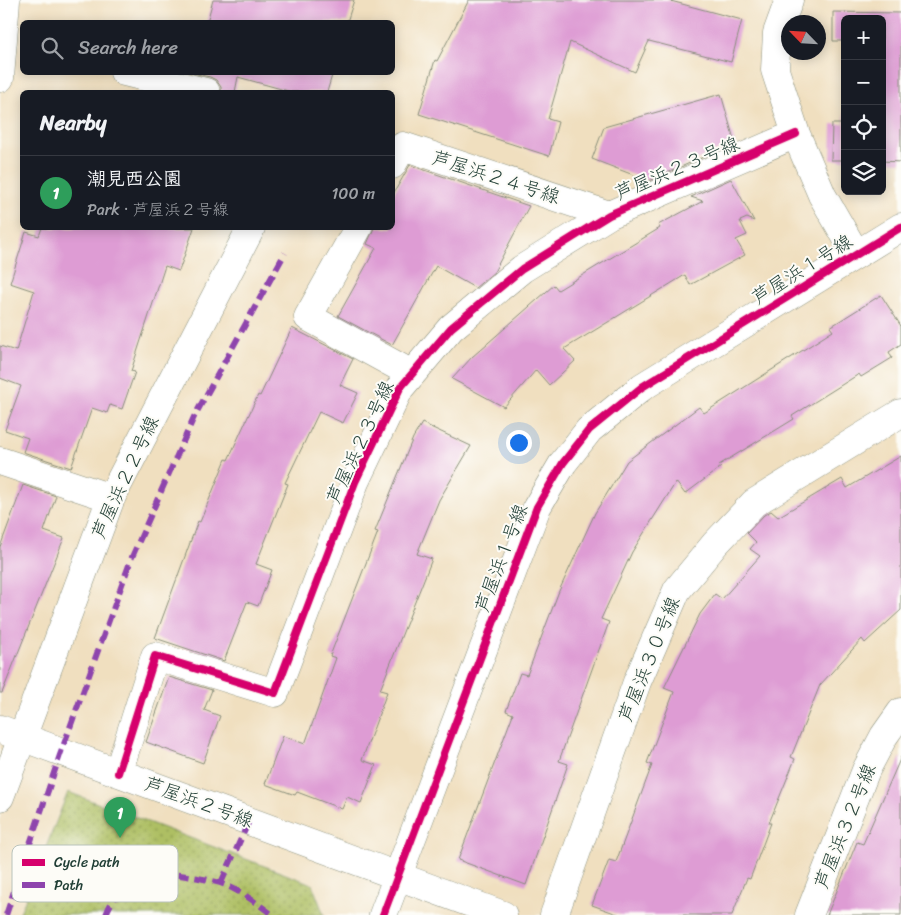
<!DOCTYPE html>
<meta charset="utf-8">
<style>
:root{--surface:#171b24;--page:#20242c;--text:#f1f3f6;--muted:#9ea1a6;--line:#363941;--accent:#b45309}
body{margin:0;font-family:Sriracha,"Klee One",sans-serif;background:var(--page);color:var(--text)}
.controls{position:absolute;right:15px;top:15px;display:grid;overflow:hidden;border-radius:8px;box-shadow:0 2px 12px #0003}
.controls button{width:45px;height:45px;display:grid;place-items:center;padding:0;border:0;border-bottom:1px solid var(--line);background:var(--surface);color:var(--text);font:25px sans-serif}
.compass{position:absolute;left:781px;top:15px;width:45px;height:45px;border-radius:50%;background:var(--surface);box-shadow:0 2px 12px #0003;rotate:295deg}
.you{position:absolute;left:518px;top:442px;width:18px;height:18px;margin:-12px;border:4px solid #fff;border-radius:50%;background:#1a73e8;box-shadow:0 0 0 8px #1a73e833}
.badge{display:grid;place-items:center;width:32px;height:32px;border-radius:50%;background:var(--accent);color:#fff;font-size:16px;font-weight:700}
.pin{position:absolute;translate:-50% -41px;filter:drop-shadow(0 1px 2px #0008)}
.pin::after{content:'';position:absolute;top:26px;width:18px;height:15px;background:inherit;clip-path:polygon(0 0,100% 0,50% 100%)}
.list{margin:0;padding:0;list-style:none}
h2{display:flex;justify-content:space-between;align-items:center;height:65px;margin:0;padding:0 20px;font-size:21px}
h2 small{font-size:16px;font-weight:400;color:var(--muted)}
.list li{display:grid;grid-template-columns:32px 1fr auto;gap:15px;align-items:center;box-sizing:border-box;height:75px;padding:0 20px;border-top:1px solid var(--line)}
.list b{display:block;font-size:19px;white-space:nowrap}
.list p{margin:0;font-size:16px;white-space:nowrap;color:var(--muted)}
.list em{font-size:16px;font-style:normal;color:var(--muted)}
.icon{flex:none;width:28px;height:28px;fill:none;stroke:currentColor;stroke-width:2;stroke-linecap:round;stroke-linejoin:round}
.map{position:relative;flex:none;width:901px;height:915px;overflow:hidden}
.search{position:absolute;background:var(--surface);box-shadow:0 2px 12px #0003;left:20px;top:20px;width:375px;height:55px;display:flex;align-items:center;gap:12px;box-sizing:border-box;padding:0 18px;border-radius:8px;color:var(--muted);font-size:19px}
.panel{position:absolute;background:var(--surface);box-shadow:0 2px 12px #0003;left:20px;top:90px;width:375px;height:140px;border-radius:8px}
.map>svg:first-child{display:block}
.grass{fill:url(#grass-dots);stroke:#667e4c}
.building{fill:#de9cd4}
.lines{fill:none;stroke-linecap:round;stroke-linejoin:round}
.minor-casing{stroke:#888e7a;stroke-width:29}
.minor{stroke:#fff;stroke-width:28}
.quiet{stroke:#8e44ad;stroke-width:6;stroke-dasharray:12 6;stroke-linecap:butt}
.cycleway-casing{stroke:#fdfcf7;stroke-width:11}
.cycleway{stroke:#d6006c;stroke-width:8}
.labels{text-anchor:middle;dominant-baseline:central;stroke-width:4;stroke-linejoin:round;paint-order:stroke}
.street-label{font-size:19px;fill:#1f3d34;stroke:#fdfcf7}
.key{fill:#fdfcf7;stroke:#bac3bc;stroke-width:1}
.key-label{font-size:14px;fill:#1f3d34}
</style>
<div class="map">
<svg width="901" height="915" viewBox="0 0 901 915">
<defs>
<pattern id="grass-dots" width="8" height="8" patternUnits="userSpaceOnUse" patternTransform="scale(1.25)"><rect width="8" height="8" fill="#aebf63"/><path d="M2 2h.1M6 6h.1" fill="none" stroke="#8d9c52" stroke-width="1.8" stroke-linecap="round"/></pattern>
</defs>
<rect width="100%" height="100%" fill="#fdfcf7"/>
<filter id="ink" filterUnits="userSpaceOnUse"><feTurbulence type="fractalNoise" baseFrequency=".02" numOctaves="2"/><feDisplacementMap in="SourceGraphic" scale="10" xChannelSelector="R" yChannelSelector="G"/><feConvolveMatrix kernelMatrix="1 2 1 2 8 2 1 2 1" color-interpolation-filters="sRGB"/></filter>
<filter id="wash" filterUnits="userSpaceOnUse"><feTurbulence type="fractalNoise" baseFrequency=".0096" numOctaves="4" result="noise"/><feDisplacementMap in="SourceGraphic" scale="20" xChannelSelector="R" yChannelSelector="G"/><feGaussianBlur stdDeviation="1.12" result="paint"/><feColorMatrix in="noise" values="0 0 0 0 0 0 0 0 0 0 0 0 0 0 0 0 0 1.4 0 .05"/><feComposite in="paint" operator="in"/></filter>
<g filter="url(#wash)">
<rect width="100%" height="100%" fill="#f0dfbf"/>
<path class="grass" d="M68,792L312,884L324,915H19Z"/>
<g id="blocks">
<path class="building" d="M213,0H354L347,22H207Z
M469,0H667L742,20L731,62L649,41L635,72L570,42L548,119L558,122L549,156L419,114L435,60L437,61Z
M833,12L901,13V162L882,161V19H845V41H833Z
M333,72L327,92H292L238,77L235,92H221V87L216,80L210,77L193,73Z
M845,86V160H831L832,124H844Z
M721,94L735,143L649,181L592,159L604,127Z
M410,165L529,206L494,272L475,288L436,266L392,345L338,316L376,248L367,244L374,228H392V196Z
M731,179L754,221L747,218L740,221L747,235L736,240L745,255L690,285L685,275L564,349L575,361L549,385L536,370L504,407L452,379L472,357L554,285L558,290L660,228L658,225L703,201L691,197Z
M42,228H194L179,271L165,266L131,371L135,372L122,409L110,405L107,413L92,408L71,468L23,452L28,438L5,430L21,386L0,378V346L16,351L34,291L10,283L26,232L39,236Z
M881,295L901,326V344L889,352L892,358L861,377L859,374L792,416L794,419L719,465L721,467L685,494L676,482L632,552L601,619L609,622L565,744L559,761L568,764L526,885L458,860L513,714L506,711L520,673L527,675L559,591L595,513L627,461L699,407L704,413L833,331L830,327Z
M292,328L353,359L340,385L358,393L343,423L319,412L285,483L288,484L256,564L272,570L258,606L247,602L224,661L155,638L198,521L200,522L226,459L228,460L258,395L260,396Z
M422,423L471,446L439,500L417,554L432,559L380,690L387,692L362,760L376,765L361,803L347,797L342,809L297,792L295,795L265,784L283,736L305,744L336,658L330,656L378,532L375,531L413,438Z
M901,456V610L865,643L862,639L820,685L791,757L795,759L769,823H771L750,879L747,878L732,915H620L592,905L609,860L616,862L652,765L647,763L674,692L664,688L700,614L715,594L722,599L760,556L750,549L756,542L747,533L764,515L771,511L778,517L842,479L847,488Z
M23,485L56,496L44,531L64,538L2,693H0V547Z
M169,677L212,690L204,710L220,716L203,763L146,742Z
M901,757V915H827L857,842L863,844Z"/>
</g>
</g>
<g filter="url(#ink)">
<use href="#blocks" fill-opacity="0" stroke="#888e7a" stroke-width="1"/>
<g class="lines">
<defs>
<path id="minor" d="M789,0L777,33L775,70L796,134L822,195L856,254
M124,72L206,92
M0,78L6,0
M392,165L403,146L609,215
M358,228L308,317L412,374
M0,461L111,498
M0,729L503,915
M118,773L155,656L275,693L355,482L400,388L451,328L522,269L609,215L796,134
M0,797L111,498L251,228
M383,915L537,507L563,463L589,430L642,387L901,227
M554,915L637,682L677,590L715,544L754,503L901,413
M809,915L866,770L884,736L901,712"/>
</defs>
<use href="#minor" class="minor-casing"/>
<use href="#minor" class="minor"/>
<path class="quiet" d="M221,883L249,821
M6,915L60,755L132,557L194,417L285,253
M106,915C112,895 132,878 152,874C164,871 208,879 220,883C238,889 258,904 273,915"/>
<defs>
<path id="cycleway" d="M118,773L155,656L275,693L355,482L400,388L451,328L522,269L609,215L796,134
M383,915L537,507L563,463L589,430L642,387L901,227"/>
</defs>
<use href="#cycleway" class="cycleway-casing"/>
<use href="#cycleway" class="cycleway"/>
</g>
</g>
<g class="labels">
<g class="street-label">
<text transform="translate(677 168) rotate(-23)">芦屋浜２３号線</text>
<text transform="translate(496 177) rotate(18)">芦屋浜２４号線</text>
<text transform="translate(802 269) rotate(-32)">芦屋浜１号線</text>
<text transform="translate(360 442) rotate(-65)">芦屋浜２３号線</text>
<text transform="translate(125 477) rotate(-65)">芦屋浜２２号線</text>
<text transform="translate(501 558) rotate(-69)">芦屋浜１号線</text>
<text transform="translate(649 659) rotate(-68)">芦屋浜３０号線</text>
<text transform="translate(199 802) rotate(20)">芦屋浜２号線</text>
<text transform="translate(845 826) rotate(-68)">芦屋浜３２号線</text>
</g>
</g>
<rect x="12" y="845" width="166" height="57" rx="8" class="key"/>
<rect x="22" y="859" width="23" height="7" fill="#d6006c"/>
<rect x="22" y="882" width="23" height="6" fill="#8e44ad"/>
<g class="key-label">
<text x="54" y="867">Cycle path</text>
<text x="54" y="890">Path</text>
</g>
</svg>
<div class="controls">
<button>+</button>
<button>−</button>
<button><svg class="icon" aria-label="locate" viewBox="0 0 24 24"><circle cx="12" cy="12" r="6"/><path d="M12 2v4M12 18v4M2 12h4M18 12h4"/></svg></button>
<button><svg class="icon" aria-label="layers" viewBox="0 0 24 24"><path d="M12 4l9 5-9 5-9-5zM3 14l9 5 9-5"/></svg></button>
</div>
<svg class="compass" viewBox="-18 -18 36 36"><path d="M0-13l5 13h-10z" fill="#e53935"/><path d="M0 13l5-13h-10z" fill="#9ea1a6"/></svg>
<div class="you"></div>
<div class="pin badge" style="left:120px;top:838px;background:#2e9e5b">1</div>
<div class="search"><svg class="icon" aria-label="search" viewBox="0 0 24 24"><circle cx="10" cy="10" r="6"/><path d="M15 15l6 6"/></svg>Search here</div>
<section class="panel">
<h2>Nearby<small></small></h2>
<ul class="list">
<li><span class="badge" style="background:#2e9e5b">1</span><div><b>潮見西公園</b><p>Park · 芦屋浜２号線</p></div><em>100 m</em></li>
</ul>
</section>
</div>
